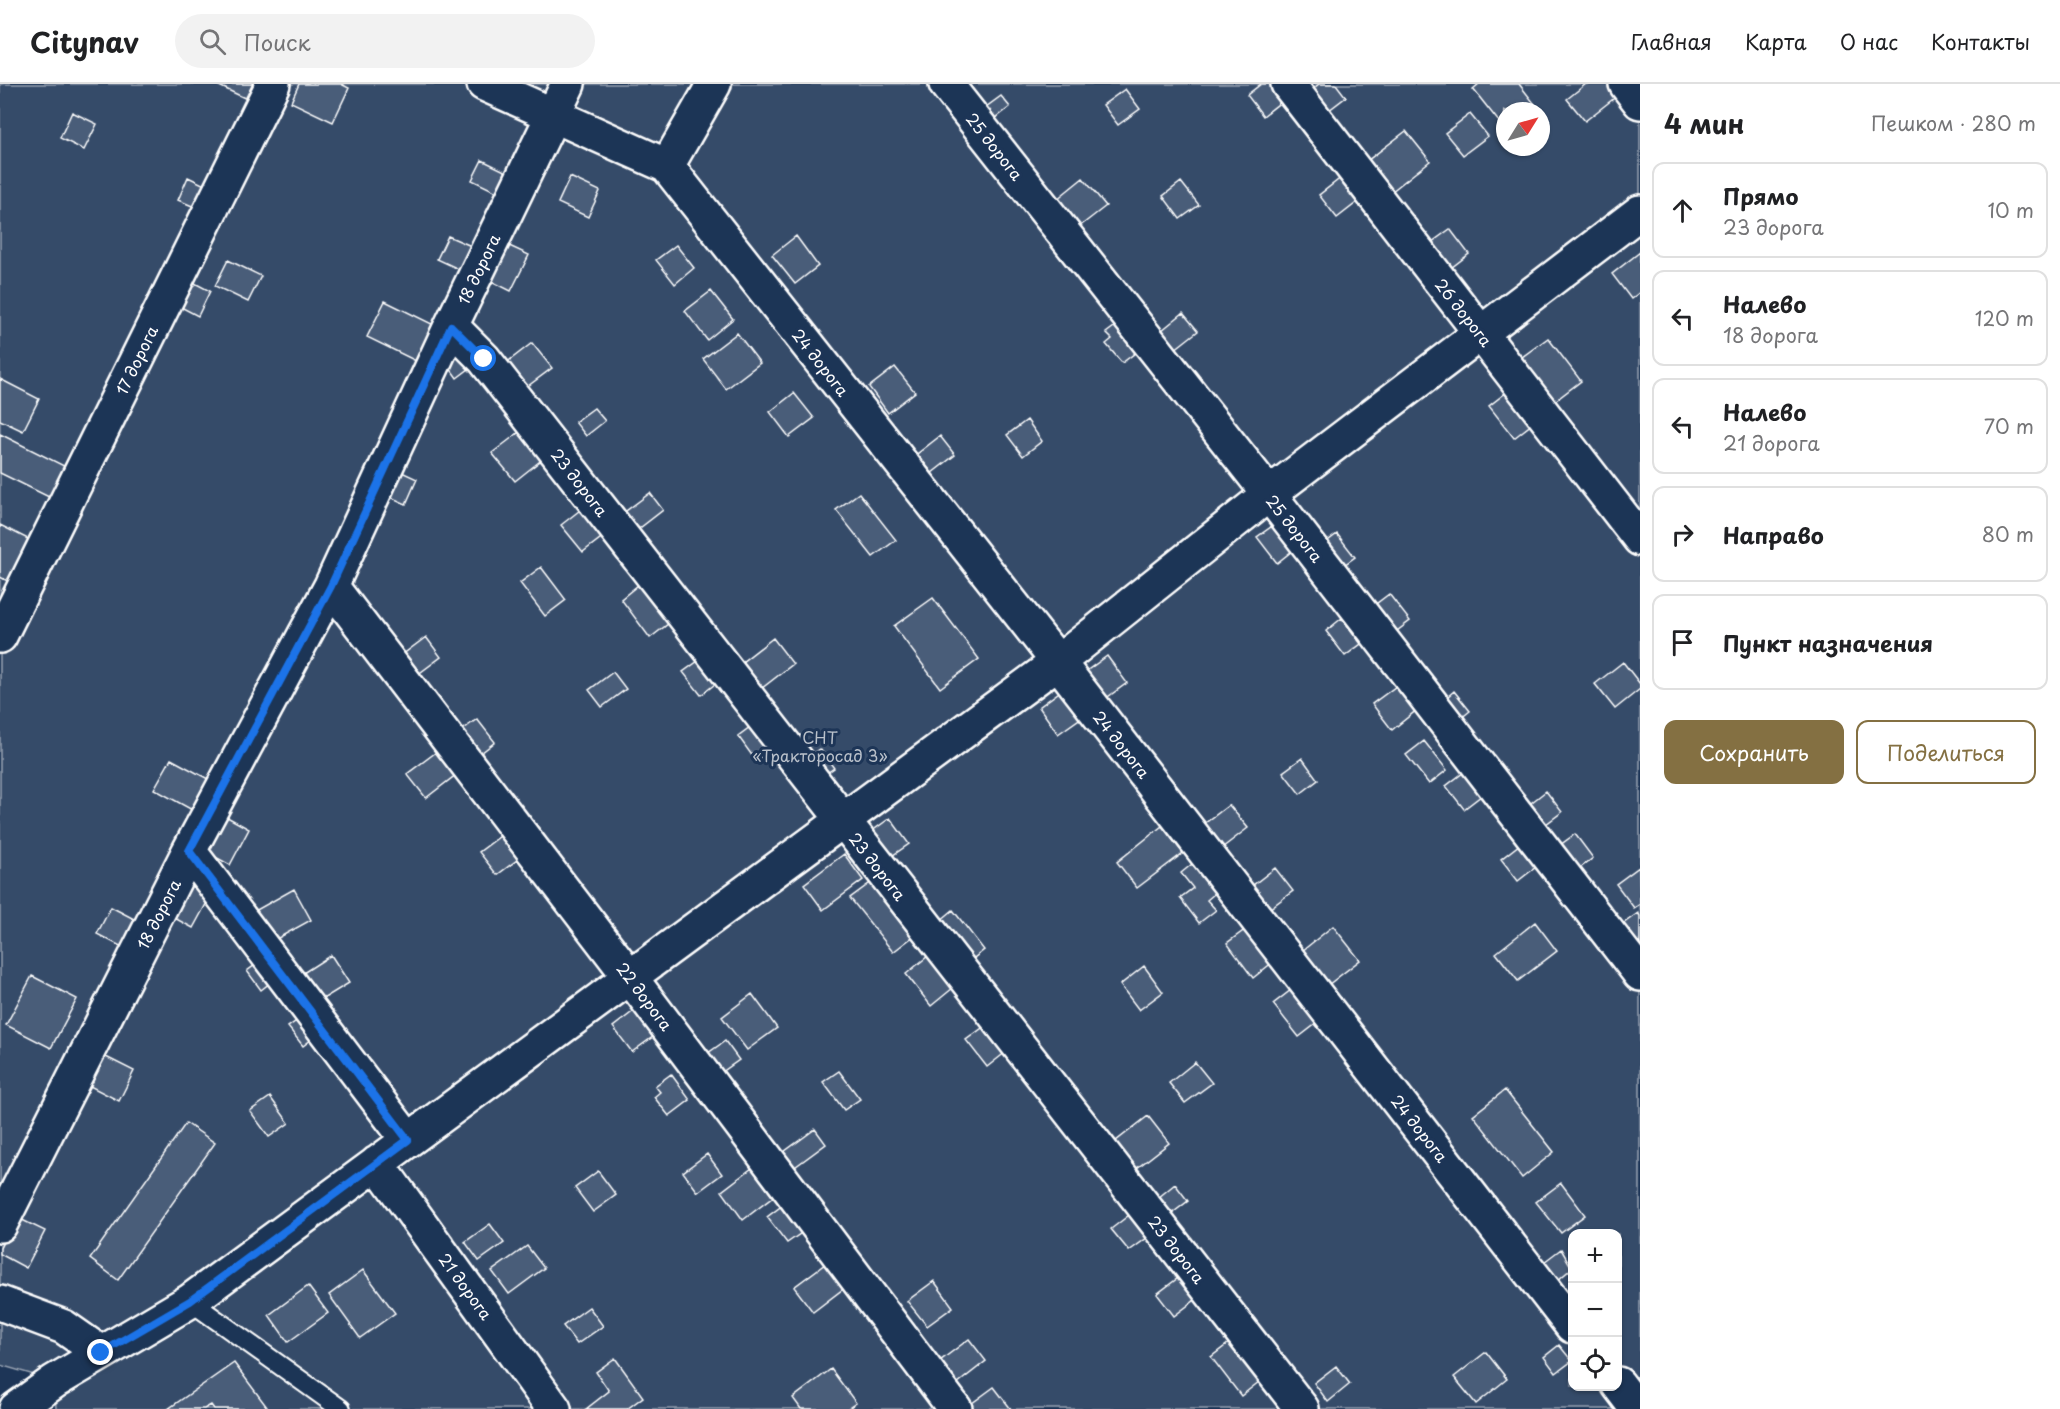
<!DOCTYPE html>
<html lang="ru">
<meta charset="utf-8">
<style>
:root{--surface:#fff;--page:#f2f2f2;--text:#202124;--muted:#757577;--line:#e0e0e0;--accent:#847042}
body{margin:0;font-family:"Playpen Sans",sans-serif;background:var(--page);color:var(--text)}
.controls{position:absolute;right:18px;bottom:18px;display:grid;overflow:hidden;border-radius:12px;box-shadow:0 2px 4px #0004}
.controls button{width:54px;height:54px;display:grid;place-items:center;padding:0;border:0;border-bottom:2px solid var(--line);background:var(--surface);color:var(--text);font:30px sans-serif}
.compass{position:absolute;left:1496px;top:18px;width:54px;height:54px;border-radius:50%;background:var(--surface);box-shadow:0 2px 4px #0004;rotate:53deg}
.stop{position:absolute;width:18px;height:18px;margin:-14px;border:4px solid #1a73e8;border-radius:50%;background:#fff}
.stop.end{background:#1a73e8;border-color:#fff;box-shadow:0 2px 6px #0008}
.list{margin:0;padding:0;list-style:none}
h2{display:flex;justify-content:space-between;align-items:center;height:78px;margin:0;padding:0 24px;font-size:26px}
h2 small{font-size:20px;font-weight:400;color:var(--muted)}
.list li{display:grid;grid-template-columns:39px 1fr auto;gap:18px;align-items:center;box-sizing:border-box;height:96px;margin:0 12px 12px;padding:0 12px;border:2px solid var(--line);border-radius:12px}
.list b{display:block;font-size:22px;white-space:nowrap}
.list p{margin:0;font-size:20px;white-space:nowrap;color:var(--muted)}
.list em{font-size:20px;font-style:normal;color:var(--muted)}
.actions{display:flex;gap:12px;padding:18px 24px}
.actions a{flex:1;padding:14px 0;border:2px solid var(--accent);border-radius:12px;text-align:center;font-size:21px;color:var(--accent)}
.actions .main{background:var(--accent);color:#fff}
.icon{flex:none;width:33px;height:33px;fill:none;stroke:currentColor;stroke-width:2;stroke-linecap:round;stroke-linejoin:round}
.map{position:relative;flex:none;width:1640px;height:1325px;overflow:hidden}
header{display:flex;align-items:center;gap:36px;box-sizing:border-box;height:84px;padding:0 30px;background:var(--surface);border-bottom:2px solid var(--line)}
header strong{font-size:28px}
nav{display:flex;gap:33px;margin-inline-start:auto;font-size:21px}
.search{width:420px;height:54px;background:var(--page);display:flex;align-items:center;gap:15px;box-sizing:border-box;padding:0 21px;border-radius:33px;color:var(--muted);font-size:22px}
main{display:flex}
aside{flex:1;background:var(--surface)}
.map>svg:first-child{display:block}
.garden{fill:#364b69;stroke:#9aa5b4;stroke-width:1.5;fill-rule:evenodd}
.building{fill:#4a5d79;stroke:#fff;stroke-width:1.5}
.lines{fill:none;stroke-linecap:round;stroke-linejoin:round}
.lane-casing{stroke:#fff;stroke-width:22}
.street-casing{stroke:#fff;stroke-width:38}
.lane{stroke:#1d3557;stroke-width:18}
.street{stroke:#1d3557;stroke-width:33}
.route{stroke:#1a73e8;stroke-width:8}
.labels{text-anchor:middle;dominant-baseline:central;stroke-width:6;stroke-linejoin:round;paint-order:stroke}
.street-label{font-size:16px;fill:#fff;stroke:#1d3557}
.park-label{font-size:16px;fill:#b9c0ca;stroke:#1d3557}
</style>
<header>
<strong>Citynav</strong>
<div class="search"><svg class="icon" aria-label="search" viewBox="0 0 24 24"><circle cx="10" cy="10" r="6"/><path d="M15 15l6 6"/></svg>Поиск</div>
<nav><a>Главная</a><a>Карта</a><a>О нас</a><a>Контакты</a></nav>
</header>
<main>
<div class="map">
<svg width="1640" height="1325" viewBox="0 0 1640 1325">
<rect width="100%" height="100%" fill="#1d3557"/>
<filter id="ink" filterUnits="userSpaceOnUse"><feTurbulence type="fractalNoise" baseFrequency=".0167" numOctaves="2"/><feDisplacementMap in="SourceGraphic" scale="12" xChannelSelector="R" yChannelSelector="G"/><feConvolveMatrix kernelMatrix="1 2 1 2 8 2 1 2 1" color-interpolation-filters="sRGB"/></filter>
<g filter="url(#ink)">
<path class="garden" d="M0,0H1640V1325H56L55,1297L0,1281ZM1505,27H1541V63H1505ZM1572,1150H1618V1302H1572Z"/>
<path class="building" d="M215,0H259L251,17Z
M299,0H341L349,4L333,38L291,18Z
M1261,0H1277L1287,13L1263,32L1247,11Z
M1319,0H1336L1346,13L1320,33L1304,12Z
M1479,0H1519L1534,19L1523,27H1505L1503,43L1473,5Z
M1586,0H1607L1617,12L1585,37L1567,15Z
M1125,5L1140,25L1118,41L1103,21Z
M1001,12L1010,23L991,38L982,26Z
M72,28L97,40L84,66L60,54Z
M1470,30L1488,52L1463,71L1445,49Z
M1406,47L1430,77L1391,108L1367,77Z
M482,76L513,91L503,111L472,96Z
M188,93L207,102L197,124L178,116Z
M570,93L600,107L588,133L558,119Z
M1342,93L1360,116L1337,134L1319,111Z
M1083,94L1106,122L1079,143L1057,115Z
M1181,98L1199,121L1180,135L1163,112Z
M1450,145L1469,170L1447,187L1428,161Z
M448,152L478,165L467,189L437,175Z
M796,152L818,182L795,200L772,171Z
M505,160L529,171L511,207L487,195Z
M676,161L694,184L675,200L656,176Z
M1640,168V208L1631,215L1612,190Z
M228,176L261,192L248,218L215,202Z
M187,195L210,207L198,232L175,220Z
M711,207L733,235L707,256L685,227Z
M385,217L436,242L418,278L367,253Z
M1183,229L1198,247L1165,273L1151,255Z
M1118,240L1139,266L1122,279L1106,260L1112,255L1106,249Z
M737,249L760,279L726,305L703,275Z
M1548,254L1581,297L1551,320L1518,276Z
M532,259L552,284L520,308L501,283Z
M458,261L474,281L457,294L442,273Z
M895,283L915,308L888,329L869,303Z
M0,295L39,315L23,347L0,336Z
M1512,304L1537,336L1514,354L1489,322Z
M794,309L814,334L789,353L770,328Z
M594,324L605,337L586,352L575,338Z
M1027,336L1042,357L1023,372L1007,351Z
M522,346L544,374L515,397L492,369Z
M0,350L70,385L55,416L0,389Z
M940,352L955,371L932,389L917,370Z
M391,383L417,395L406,420L379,408Z
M650,409L663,426L636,447L622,430Z
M859,409L896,456L873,473L836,426Z
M584,423L605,451L583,468L561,441Z
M1278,438L1297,463L1277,479L1257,453Z
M0,441L40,461L19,503L0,493Z
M1337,450L1355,473L1337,486L1320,463Z
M541,483L566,516L545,532L520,499Z
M643,497L673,536L650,554L621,515Z
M1389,510L1410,537L1389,553L1368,526Z
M933,514L979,575L940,604L894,542Z
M1342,534L1361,560L1345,572L1326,547Z
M426,553L441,573L413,594L398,574Z
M773,554L793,580L757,608L737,582Z
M705,572L723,594L701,611L683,588Z
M1107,572L1127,599L1105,615L1085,588Z
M1623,578L1640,600V605L1615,625L1595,600Z
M613,588L626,605L602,623L589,606Z
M1399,600L1418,625L1392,646L1372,620Z
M1062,606L1082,633L1058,650L1039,623Z
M1454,607L1470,627L1455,639L1440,619Z
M477,635L495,658L477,672L460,648Z
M754,640L773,665L756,677L738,652Z
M1424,657L1447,686L1429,700L1406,671Z
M820,665L834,684L820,694L805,676Z
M439,666L457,690L426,714L407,690Z
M1302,674L1318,696L1300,710L1283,688Z
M171,675L210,696L194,727L154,705Z
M1468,685L1486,708L1464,725L1446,702Z
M1546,707L1562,728L1538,746L1522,726Z
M1229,721L1248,744L1218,767L1200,743Z
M220,729L249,745L230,781L201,765Z
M890,734L909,760L883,778L864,753Z
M1162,742L1183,769L1137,804L1117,778Z
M503,750L521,773L497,791L479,768Z
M1575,750L1593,774L1567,794L1548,770Z
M1524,757L1541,779L1518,797L1501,775Z
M844,770L863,796L823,826L804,800Z
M1197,776L1220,805L1207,816L1216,826L1199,839L1180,814L1193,804L1181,789Z
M1639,783L1640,820L1634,824L1616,800Z
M1275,784L1293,807L1265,828L1248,805Z
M183,795L211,811L193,844L165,829Z
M873,797L915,851L893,868L850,814Z
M294,805L311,836L271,858L253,828Z
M111,823L140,838L126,865L97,850Z
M953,826L984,866L965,881L934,842Z
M1638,829L1640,832V873L1616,845Z
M1535,838L1557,867L1518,897L1496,869Z
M1333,842L1360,876L1328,901L1302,867Z
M1246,845L1273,878L1253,894L1227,859Z
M331,871L349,899L318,918L300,891Z
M928,872L953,904L931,922L906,890Z
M262,876L275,895L261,906L247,887Z
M1144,882L1163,908L1139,926L1120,901Z
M32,892L77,915L51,964L6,941Z
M1291,906L1317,939L1299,953L1273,920Z
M752,910L777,944L747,966L722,933Z
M635,926L654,952L632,968L613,943Z
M302,933L316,952L303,962L288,943Z
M985,942L1006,968L987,983L966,956Z
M725,957L739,976L715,993L701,974Z
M100,970L134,987L119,1017L84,999Z
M1195,978L1212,999L1185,1019L1169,999Z
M839,987L860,1015L844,1026L823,998Z
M671,990L690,1016L669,1032L654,1013L660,1008L655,1002Z
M1505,1006L1554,1068L1522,1094L1473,1031Z
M270,1013L289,1039L269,1053L250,1027Z
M1148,1032L1169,1059L1132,1088L1111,1061Z
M186,1039L215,1059L118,1196L90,1175Z
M815,1045L826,1060L788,1088L777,1073Z
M707,1070L722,1090L698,1108L683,1088Z
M752,1084L773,1113L743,1136L722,1107Z
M598,1087L616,1111L593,1128L575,1104Z
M1561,1099L1585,1131L1561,1149L1536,1118Z
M1175,1100L1188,1117L1166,1134L1153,1118Z
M787,1118L807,1145L787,1159L767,1133Z
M1133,1128L1151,1151L1129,1167L1111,1145Z
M16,1133L45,1147L26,1184L0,1170V1164Z
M490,1140L504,1159L479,1177L465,1158Z
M527,1162L544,1184L509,1210L492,1187Z
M1561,1165L1572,1184L1551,1202L1536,1184Z
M825,1180L843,1205L813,1228L794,1203Z
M363,1186L395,1229L360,1254L329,1211Z
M1182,1191L1199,1213L1174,1232L1157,1210Z
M934,1197L953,1223L927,1242L907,1217Z
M308,1202L328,1229L288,1258L269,1231Z
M589,1223L603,1242L577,1260L563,1242Z
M969,1255L986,1277L953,1303L936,1280Z
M1233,1256L1264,1294L1241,1312L1211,1273Z
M1559,1261L1572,1277L1556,1289L1544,1273Z
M1486,1268L1507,1295L1476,1320L1454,1293Z
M615,1274L643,1313L627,1325H586L609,1307L596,1288Z
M234,1279L267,1323L264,1325H214L211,1321L204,1325H168Z
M1336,1282L1350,1300L1328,1318L1314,1299Z
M831,1285L856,1319L847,1325H801L793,1314Z
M994,1303L1011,1325H964Z"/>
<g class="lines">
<defs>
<path id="lane" d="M190,1217L341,1325"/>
<path id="street" d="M484,0L667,82L1058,578L1572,1242
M946,0L1269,410L1640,890
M1288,0L1640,455
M1626,0L1640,18
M667,82L714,0
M451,242L484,275L1302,1325
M331,502L630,893L955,1325
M0,552L273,0
M189,767L408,1056
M377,1079L554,1325
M0,1141L189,767L331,502L451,242L568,0
M0,1219L64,1243L101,1269
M1618,1300L1637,1325
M16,1325L55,1297L190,1217L1058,578L1269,410L1640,128"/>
</defs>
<use href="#lane" class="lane-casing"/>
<use href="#street" class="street-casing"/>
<use href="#lane" class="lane"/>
<use href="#street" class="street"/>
</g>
</g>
<g class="lines" filter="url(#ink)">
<path class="route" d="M101,1269L190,1217L408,1056L189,767L331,502L451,242L484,275"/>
</g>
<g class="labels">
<g class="street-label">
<text transform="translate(995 62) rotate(52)">25 дорога</text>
<text transform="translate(478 185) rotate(-64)">18 дорога</text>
<text transform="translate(1464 228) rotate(52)">26 дорога</text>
<text transform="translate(136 276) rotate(-64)">17 дорога</text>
<text transform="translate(821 278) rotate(52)">24 дорога</text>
<text transform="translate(580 398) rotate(52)">23 дорога</text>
<text transform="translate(1295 444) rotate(52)">25 дорога</text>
<text transform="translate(1122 660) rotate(52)">24 дорога</text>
<text transform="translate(878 782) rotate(52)">23 дорога</text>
<text transform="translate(158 830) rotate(-63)">18 дорога</text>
<text transform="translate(645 912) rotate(53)">22 дорога</text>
<text transform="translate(1420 1044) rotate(52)">24 дорога</text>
<text transform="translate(1177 1165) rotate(52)">23 дорога</text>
<text transform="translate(466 1202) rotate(54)">21 дорога</text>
</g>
<g class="park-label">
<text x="820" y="653">СНТ<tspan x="820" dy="18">«Тракторосад 3»</tspan></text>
</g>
</g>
</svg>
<div class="controls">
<button>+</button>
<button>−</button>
<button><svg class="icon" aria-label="locate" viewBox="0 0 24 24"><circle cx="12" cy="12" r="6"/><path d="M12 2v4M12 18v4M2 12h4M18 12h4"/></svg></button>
</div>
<svg class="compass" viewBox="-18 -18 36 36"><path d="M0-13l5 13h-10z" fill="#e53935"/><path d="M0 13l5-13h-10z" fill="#757577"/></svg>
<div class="stop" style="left:484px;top:275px"></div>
<div class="stop end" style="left:101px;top:1269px"></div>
</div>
<aside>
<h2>4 мин<small>Пешком · 280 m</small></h2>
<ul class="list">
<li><svg class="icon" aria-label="ahead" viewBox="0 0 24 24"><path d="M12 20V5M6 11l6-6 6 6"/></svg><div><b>Прямо</b><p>23 дорога</p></div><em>10 m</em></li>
<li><svg class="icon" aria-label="left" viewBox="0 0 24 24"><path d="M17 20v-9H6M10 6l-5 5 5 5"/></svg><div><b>Налево</b><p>18 дорога</p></div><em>120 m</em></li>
<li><svg class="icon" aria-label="left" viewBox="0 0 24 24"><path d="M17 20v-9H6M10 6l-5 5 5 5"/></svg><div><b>Налево</b><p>21 дорога</p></div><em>70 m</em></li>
<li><svg class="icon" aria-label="right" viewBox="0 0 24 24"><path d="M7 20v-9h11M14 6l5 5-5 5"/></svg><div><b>Направо</b></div><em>80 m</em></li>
<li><svg class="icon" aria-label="arrive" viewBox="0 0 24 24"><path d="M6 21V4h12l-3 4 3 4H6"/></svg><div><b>Пункт назначения</b></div></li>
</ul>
<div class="actions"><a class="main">Сохранить</a><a>Поделиться</a></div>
</aside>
</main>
